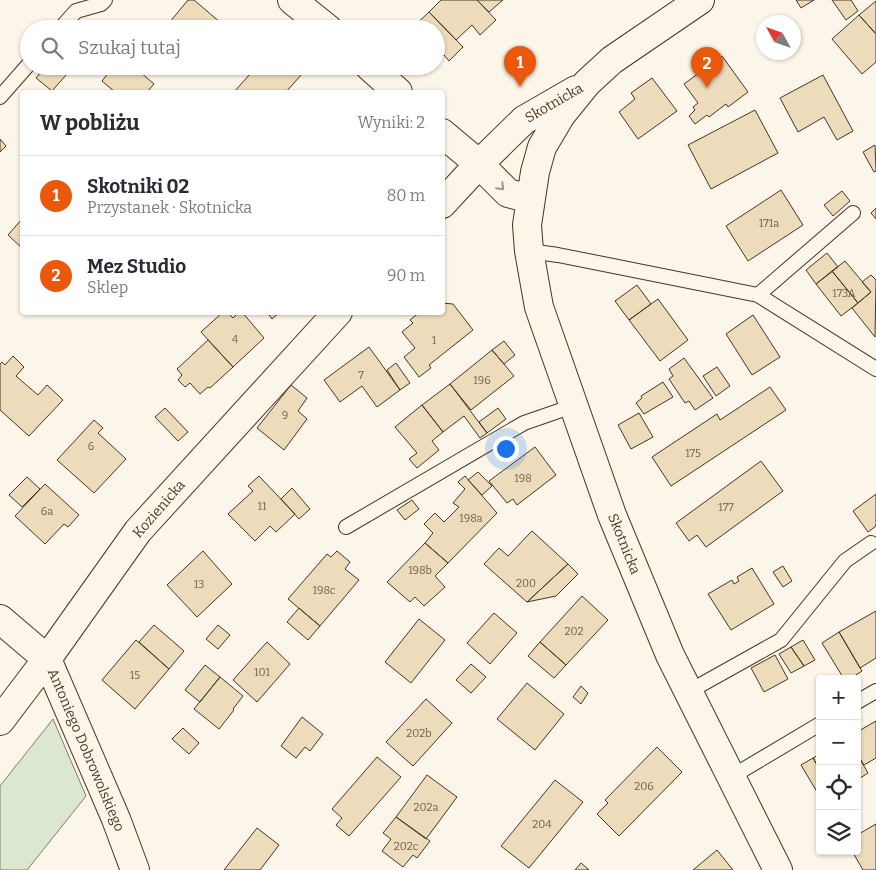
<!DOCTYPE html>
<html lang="pl">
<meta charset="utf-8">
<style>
:root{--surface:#fff;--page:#f2f2f3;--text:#2b2b33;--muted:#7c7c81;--line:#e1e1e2;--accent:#ea580c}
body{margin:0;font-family:Bitter,serif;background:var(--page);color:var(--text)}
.controls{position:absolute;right:15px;bottom:15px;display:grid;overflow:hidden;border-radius:5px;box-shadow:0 1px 4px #0004}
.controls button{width:45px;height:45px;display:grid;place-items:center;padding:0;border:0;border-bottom:1px solid var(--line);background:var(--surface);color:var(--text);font:25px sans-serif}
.compass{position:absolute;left:756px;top:15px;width:45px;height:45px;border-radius:50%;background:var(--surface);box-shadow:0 1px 4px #0004;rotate:310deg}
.you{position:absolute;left:505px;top:448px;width:18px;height:18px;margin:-12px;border:4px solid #fff;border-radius:50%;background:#1a73e8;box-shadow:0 0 0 8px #1a73e833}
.badge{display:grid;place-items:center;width:32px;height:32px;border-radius:50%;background:var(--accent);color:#fff;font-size:16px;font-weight:700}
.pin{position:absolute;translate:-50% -41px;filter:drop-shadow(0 1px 2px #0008)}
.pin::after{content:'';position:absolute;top:26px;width:18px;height:15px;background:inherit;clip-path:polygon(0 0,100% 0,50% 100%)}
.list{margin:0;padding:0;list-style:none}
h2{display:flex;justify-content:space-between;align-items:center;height:65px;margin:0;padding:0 20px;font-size:21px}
h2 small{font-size:16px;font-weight:400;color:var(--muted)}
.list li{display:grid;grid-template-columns:32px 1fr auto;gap:15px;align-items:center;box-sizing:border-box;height:80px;padding:0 20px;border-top:1px solid var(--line)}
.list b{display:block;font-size:19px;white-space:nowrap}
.list p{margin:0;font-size:16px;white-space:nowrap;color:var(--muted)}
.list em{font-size:16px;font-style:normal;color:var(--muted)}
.icon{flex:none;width:28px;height:28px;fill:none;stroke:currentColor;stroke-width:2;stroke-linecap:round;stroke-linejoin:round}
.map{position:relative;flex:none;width:876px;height:870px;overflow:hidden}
.search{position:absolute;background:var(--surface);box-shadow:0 1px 4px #0004;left:20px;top:20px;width:425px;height:55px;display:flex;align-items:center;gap:12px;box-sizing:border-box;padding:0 18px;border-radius:28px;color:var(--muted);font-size:19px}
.panel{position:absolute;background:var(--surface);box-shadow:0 1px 4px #0004;left:20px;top:90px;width:425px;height:225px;border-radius:5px}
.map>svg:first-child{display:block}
.green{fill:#dce7d0;stroke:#887966}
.building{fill:#ecdcbc;stroke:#4a3520}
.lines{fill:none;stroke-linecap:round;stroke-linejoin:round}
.lane-casing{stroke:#4a3520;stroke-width:16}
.street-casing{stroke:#4a3520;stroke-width:30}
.secondary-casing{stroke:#4a3520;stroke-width:30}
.lane{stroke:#fbf6e9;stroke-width:14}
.street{stroke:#fbf6e9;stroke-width:28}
.secondary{stroke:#fbf6e9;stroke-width:28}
.oneway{stroke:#a29684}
.labels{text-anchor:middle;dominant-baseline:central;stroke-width:4;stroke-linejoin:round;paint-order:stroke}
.number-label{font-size:11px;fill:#725f47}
.street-label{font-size:14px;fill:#4a3520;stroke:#fbf6e9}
</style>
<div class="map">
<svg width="876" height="870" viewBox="0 0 876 870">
<rect width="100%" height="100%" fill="#fbf6e9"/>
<path class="green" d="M53,719L86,796L27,870H0V786Z"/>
<path class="building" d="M188,0H194L228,29H164Z
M441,0H477L496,20L480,35L472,25L456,40L429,12Z
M477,0H503L489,12Z
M796,0H814L801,8Z
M832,0H851L858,11L846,20Z
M876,1V34L859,15Z
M429,12L463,47L449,61L444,55L436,63V29H411Z
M859,15L876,34V62L862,74L832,39Z
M722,56L748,92L728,107L726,104L709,117L707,115L695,124L689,116L695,110L693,107L698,103L684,84Z
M46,66H74L52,91L36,78Z
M114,66H133L154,84L147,92H115L102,81Z
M257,66H293L302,74L286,92H234Z
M417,66H433L424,74Z
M823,75L853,131L837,140L824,117L798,132L780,98Z
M652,78L677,111L638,139L619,112L635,99L631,93Z
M755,110L778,153L711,189L688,145Z
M0,139L6,146L0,152Z
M875,145L876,171L874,172L863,152Z
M781,190L803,225L748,261L726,226Z
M842,191L850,201L833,216L824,205Z
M876,208V219L871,213Z
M22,219V248L8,235Z
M827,253L838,267L816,284L806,270Z
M845,261L871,292L858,303L832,271Z
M832,271L858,303L841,316L816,284Z
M871,275L876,280L875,337L852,308L871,292L862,282Z
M637,285L651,304L629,320L615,301Z
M658,299L688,340L660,361L629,320Z
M442,303L453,304L473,330L429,365L431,368L419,377L404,357L415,348L402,332L413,323L410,320L420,312H442Z
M223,312H227L233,318L239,312H242L264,338L233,367L201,332Z
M267,312H280L272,319Z
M753,315L780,357L752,375L726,334Z
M208,340L233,367L210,388L208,387L200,394L190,383L185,387L178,380L182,375L177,369Z
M504,341L515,355L504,364L492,350Z
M369,347L400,390L377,407L362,386L340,402L324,380Z
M492,350L514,376L471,410L450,384Z
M13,356L24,367L16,376L38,395L47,385L63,400L29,436L0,410V364L2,362L5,365Z
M684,358L713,398L695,410L689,401L685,403L669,379L673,376L669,369Z
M396,363L410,383L400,390L387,370Z
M717,367L730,386L716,396L703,376Z
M663,382L673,397L644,414L636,403L642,398L641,396Z
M450,384L487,433L480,438L464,416L443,432L422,405Z
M291,385L307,398L298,411L307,419L284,450L257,428Z
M770,387L786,410L671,486L652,457L717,414L720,420Z
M422,405L443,432L432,441L439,450L417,468L409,459L417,453L395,427Z
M165,408L188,432L178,441L155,417Z
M498,408L506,419L487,433L479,422Z
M639,413L653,437L631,449L618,425Z
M94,420L103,428L98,433L126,459L94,493L57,460Z
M535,447L556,475L517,505L513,499L507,503L489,481Z
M761,461L783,491L706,547L697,535L689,541L676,523Z
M478,472L492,486L482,495L468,480Z
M259,476L295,514L276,532L270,526L255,541L228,514L253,491L248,486Z
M465,476L497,513L448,563L425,543L433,533L424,524L435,513L444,522L459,507L453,503L465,489L458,482Z
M27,477L40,489L22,507L9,495Z
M45,484L79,515L68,527L64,524L45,544L15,516Z
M292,488L310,509L299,519L281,499Z
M876,494V526L868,532L853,511Z
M412,500L419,509L405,520L397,510Z
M532,531L568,564L527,602L484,564L499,548L508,556Z
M425,543L448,563L435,576L445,587L424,606L415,597L410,602L387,582Z
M203,551L232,584L197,617L167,585Z
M337,551L350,562L345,569L359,580L320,626L288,599L327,554L331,557Z
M568,564L578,574L556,596L527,602Z
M783,566L792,581L783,587L773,572Z
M752,568L774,604L731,630L708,594L732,580L734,584L739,581L737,577Z
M582,596L608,620L566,665L540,642Z
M299,608L320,626L308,640L287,622Z
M876,611V658L860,668L839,632Z
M494,613L517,633L490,664L467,643Z
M419,619L445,640L411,683L385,662Z
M154,625L184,651L169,669L139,642Z
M218,625L230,635L218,649L206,639Z
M839,632L862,671L850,679H844L822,643Z
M136,640L169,669L135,709L102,680Z
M803,640L815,660L804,666L791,647Z
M267,642L290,664L257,702L233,680Z
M540,642L566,665L554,678L528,656Z
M791,647L804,666L791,673L779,654Z
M775,655L788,679L764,692L751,668Z
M471,664L486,677L471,693L456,680Z
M205,665L220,677L200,702L185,690Z
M220,677L243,696L233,709L234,710L219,729L194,709Z
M527,683L564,714L535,750L497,719Z
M581,686L588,693L581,704L573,697Z
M426,699L452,723L413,766L386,742Z
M302,717L323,734L310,751L305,747L296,758L281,746Z
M876,721V758L864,765L857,754V732Z
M183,728L199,743L189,754L172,739Z
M657,747L682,772L619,836L597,814L608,803L605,800Z
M820,754V770L813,758Z
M857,754L868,773L857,780Z
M377,757L401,777L349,836L336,825L342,818L332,809Z
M813,758L820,770V797L801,765Z
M427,775L457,797L426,839L396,817Z
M555,780L583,802L529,868L501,846Z
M396,817L430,841L417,858L413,855L403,867L382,851L391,839L383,833Z
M876,824V870H863L852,851H857V835Z
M257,828L279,845L260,870H224Z
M717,850L733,870H693Z
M581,863L589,870H575Z"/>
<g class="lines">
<defs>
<path id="lane" d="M60,29L76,11L101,4L105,0
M0,97L29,64
M529,251L558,255L758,295L876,369
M758,295L853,213
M346,527L524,423L573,406
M688,692L781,640L845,561L871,543
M857,702L876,691
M731,777L820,724"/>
<path id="street" d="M442,204L479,164
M0,619L47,659L116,819L135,870
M0,721L47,659L138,531L338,312"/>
<path id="secondary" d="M292,0L328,29
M700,0L612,60L587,83L561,115L542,147L535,172L527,225L529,251L539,307L612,515L670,655L778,870
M369,66L398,92
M442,133L479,164L508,193L530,199
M479,164L524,120L576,90"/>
</defs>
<use href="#lane" class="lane-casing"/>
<use href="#street" class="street-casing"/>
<use href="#secondary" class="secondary-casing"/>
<use href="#lane" class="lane"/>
<use href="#street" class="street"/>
<use href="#secondary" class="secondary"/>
</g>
<defs><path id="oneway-chevron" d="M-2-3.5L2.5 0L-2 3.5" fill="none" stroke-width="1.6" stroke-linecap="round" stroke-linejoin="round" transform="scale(1.25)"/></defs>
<use class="oneway" href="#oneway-chevron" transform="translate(501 187) rotate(45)"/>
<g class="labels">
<g class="number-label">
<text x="769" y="223">171a</text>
<text x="844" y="293">173A</text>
<text x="235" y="339">4</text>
<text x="434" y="340">1</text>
<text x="361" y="375">7</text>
<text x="482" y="380">196</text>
<text x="285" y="415">9</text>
<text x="91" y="446">6</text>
<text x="693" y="453">175</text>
<text x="523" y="478">198</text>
<text x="262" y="506">11</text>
<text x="726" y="507">177</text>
<text x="47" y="511">6a</text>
<text x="471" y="518">198a</text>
<text x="420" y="570">198b</text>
<text x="526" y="583">200</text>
<text x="199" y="584">13</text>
<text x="324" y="590">198c</text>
<text x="574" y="631">202</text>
<text x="262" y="672">101</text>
<text x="135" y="675">15</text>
<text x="419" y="733">202b</text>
<text x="644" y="786">206</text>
<text x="426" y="807">202a</text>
<text x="542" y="824">204</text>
<text x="406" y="846">202c</text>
</g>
<g class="street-label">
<text transform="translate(554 103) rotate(-30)">Skotnicka</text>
<text transform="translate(159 509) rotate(-49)">Kozienicka</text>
<text transform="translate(624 544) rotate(68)">Skotnicka</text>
<text transform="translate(86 750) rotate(67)">Antoniego Dobrowolskiego</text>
</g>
</g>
</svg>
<div class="controls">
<button>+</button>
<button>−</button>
<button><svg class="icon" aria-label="locate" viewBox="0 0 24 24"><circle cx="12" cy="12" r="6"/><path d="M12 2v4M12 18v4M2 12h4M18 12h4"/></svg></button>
<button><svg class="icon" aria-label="layers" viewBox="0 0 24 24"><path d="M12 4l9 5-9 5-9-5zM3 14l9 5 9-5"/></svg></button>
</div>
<svg class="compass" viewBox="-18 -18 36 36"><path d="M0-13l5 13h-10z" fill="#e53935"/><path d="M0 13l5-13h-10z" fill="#7c7c81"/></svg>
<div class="you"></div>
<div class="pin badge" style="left:520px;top:87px">1</div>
<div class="pin badge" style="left:707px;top:88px">2</div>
<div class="search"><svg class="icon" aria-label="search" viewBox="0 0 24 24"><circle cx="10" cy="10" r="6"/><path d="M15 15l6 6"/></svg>Szukaj tutaj</div>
<section class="panel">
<h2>W pobliżu<small>Wyniki: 2</small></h2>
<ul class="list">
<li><span class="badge">1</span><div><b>Skotniki 02</b><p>Przystanek · Skotnicka</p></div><em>80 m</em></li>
<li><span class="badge">2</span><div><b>Mez Studio</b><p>Sklep</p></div><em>90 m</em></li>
</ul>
</section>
</div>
